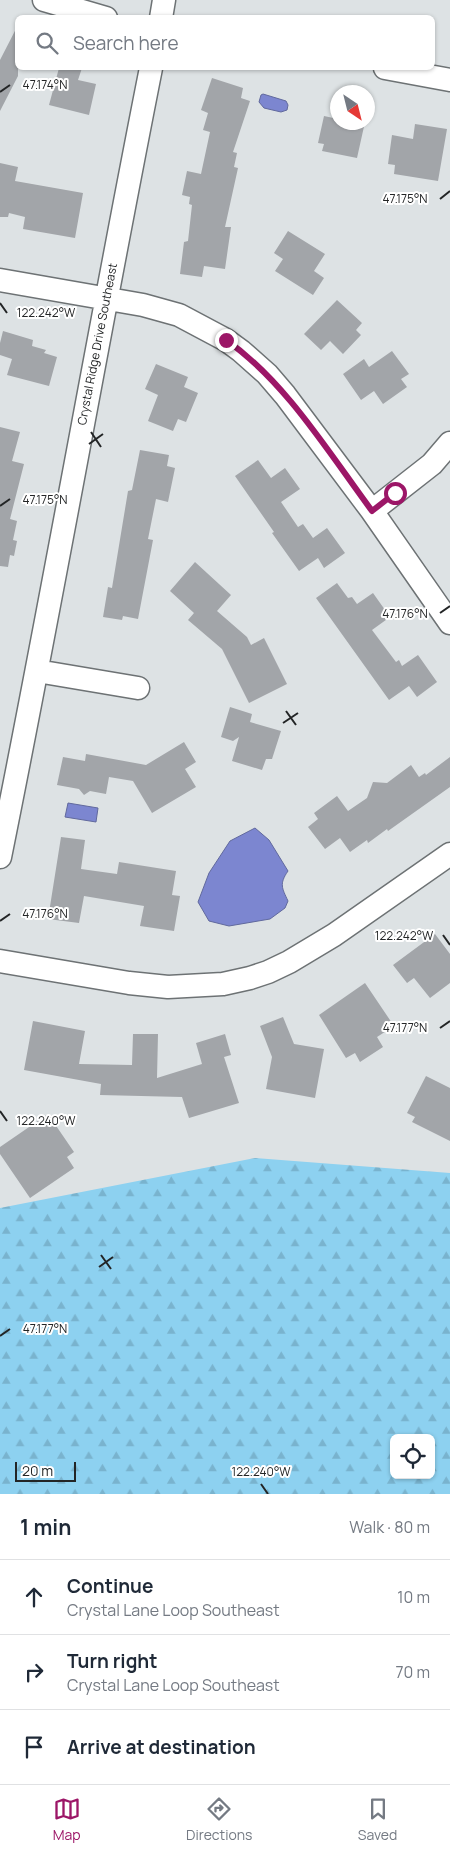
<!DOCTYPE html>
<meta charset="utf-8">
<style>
:root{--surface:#fff;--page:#f6f6f7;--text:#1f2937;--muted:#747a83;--line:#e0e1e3;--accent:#9c1667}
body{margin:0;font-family:Manrope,sans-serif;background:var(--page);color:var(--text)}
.controls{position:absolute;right:15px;bottom:15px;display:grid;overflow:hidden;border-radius:8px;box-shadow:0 1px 4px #0004}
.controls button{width:45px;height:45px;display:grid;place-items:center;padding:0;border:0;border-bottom:1px solid var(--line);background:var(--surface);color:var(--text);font:25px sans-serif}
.compass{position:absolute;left:330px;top:85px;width:45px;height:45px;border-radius:50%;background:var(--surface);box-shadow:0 1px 4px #0004;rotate:145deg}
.scale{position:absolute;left:15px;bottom:12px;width:61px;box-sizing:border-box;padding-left:5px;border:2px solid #232526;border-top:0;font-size:14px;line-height:18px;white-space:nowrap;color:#232526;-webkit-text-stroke:4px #fff;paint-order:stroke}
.stop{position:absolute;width:15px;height:15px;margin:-11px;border:4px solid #9c1667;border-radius:50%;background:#fff}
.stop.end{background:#9c1667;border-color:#fff;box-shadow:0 1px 5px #0008}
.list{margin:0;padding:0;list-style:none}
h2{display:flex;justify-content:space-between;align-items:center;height:65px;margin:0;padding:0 20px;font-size:21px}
h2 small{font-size:16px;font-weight:400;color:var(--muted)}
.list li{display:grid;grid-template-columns:32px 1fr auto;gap:15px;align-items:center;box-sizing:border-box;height:75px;padding:0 20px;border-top:1px solid var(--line)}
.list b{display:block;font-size:19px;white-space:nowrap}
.list p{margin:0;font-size:16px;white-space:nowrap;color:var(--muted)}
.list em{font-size:16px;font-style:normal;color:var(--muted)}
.icon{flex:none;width:28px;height:28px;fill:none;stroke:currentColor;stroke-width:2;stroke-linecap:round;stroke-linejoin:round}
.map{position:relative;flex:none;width:450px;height:1494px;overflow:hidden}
.search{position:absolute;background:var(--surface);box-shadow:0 1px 4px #0004;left:15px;right:15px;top:15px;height:55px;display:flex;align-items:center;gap:12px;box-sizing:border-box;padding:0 18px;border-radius:8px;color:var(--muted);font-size:19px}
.sheet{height:290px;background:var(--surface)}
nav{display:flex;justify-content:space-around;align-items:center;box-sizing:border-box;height:70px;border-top:1px solid var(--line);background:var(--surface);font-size:14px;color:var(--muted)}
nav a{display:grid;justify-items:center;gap:2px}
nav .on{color:var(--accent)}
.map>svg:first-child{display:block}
.forest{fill:url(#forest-firs);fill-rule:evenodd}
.water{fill:#7c86d0;stroke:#61699d}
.building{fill:#a2a5a9}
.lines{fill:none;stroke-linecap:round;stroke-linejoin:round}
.minor-casing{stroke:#6d7274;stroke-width:25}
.minor{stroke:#fff;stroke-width:22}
.route{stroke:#9c1667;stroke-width:6}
.ticks{fill:none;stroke:#232526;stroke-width:2}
.labels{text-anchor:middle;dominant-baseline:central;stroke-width:4;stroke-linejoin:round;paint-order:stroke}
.street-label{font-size:12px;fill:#232526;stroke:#fff}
.ticks-label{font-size:12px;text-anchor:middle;fill:#232526;stroke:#fff;stroke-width:4;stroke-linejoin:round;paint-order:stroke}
</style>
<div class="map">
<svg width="450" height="1494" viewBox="0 0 450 1494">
<defs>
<pattern id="forest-firs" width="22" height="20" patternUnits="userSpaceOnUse" patternTransform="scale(1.25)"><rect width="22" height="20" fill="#8dd1f0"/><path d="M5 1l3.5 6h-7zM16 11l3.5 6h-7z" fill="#79b3ce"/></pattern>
</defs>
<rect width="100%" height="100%" fill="#dde2e4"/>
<path class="forest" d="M255,1158L450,1173V1494H0V1208ZM394,1438H431V1475H394Z"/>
<path class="water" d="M263,94L286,101L288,105L287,110L281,112L264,108L259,102L261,95Z
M68,803L98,808L96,822L65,817Z
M255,828L269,840L288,871C279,884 282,888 288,901L285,908L270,919L229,926L209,921L198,902L209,873L230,841Z"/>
<path class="building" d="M18,25V76L0,111V60Z
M59,68H82L78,80L96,84L89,115L49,105Z
M212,78L243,88L241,98L250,101L233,152L237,153L234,167L238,168L225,227H231L225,269L204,266L202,277L180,274L184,242L188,241L192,205L189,204L190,197L182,195L187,171L201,174L210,132L203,130L208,113L201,110Z
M324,116L338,119V122H365L357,158L322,151L324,144L318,143Z
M415,124L447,129L438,181L394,174L395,165L388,164L392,135L413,139Z
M0,163L18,167L15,181L83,193L75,238L23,229L25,217L9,213L8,217H0Z
M288,231L325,254L314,271L324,278L313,295L275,271L283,259L274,253Z
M337,300L362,323L356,330L361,335L343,354L330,341L321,350L304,334Z
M3,331L33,340L32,346L46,350L44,353L57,357L49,386L7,375L12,359L0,355V343Z
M392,351L409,374L401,379L407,387L383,404L374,391L361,400L343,374L364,359L369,367Z
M156,364L188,377L184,387L198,393L186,422L178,419L173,431L148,421L158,395L145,389Z
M0,427L20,432L12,461L24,464L10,519L17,521L13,540L17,541L14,556L10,555L8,567L0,566Z
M140,450L169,455L167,466L175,468L168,502L156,499L148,539L153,540L138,619L123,616L122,620L103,617L108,587L112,588L128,491L132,490Z
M258,460L271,478L285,468L300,489L281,502L298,527L303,524L313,538L327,528L345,553L324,568L318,558L299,571L272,533L274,532L235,476Z
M195,562L231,595L217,611L247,637L251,645L264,638L287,684L249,703L222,649L188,620L194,613L170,591Z
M337,583L348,598L352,597L357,604L373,593L390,617L372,630L396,662L399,660L402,666L418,655L437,682L417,697L409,686L389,700L316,598Z
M230,707L252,714L250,722L281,731L272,759H266L262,770L232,761L239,737L233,741L221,737Z
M184,742L196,762L185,769L196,787L152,813L133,781L109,777L106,794L90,791L84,795L79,789L57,785L63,757L85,761L86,754L146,765Z
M450,757V787L388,831L387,829L368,843L367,840L350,852L340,838L325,849L308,827L318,819L314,813L337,796L348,811L367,798L373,782L387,783L411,765L419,777L425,773L426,775Z
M61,837L85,840L81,869L117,874L119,862L176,871L172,895L180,896L174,931L140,926L144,906L84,896L79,923L48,919Z
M435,934L450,954V983L430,998L414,978L407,983L393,965Z
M365,983L394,1026L377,1037L383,1047L360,1062L355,1053L346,1058L319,1015Z
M283,1017L294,1044L324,1049L315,1098L266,1089L272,1057L260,1026Z
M33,1021L85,1031L79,1064L132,1065L133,1034H158L157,1078L202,1064L196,1043L225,1034L231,1055L224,1057L239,1103L189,1118L182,1097L100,1095L101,1084L24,1070Z
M426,1076L450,1088V1141L412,1122L415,1117L407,1113Z
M48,1114L74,1152L67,1157L74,1168L30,1198L0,1154V1147Z"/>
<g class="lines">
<defs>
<path id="minor" d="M44,0L106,18
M161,18L164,0
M385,68L450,80
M0,280L143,305L179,315L226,340L241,351L267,374L285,395L372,511L450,623
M372,511L432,464L450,443
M37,671L138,688
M0,857C53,595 99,330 151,68
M0,961L129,983L168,987L223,984L250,978L268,972L289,962L334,935L450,854"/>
</defs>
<use href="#minor" class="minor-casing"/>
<use href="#minor" class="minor"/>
</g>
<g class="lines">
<path class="route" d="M226,340C285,381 329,453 372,511L395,493"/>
</g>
<path class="ticks" d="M0,92L10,85M440,199L450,191M0,303L7,313M91,432L101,447M89,444L103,434M0,506L10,499M440,613L450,606M286,711L296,725M283,723L298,713M0,921L10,914M443,935L450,945M440,1028L450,1021M0,1111L7,1121M101,1255L111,1269M99,1267L113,1257M0,1336L10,1329M261,1484L268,1494"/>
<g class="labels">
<g class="street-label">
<text transform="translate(97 344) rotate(-79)">Crystal Ridge Drive Southeast</text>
</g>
</g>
<g class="ticks-label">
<text x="45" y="89">47.174°N</text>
<text x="405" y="203">47.175°N</text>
<text x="46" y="317">122.242°W</text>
<text x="45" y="504">47.175°N</text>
<text x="405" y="618">47.176°N</text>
<text x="45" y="918">47.176°N</text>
<text x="404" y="940">122.242°W</text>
<text x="405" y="1032">47.177°N</text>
<text x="46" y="1125">122.240°W</text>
<text x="45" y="1333">47.177°N</text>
<text x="261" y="1476">122.240°W</text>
</g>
</svg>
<div class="controls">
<button><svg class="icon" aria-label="locate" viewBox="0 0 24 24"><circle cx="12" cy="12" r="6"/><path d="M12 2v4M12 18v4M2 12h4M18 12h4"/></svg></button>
</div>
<svg class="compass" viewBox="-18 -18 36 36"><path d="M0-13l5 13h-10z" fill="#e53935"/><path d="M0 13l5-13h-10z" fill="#747a83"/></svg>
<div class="scale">20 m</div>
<div class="stop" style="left:395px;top:493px"></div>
<div class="stop end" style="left:226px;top:340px"></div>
<div class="search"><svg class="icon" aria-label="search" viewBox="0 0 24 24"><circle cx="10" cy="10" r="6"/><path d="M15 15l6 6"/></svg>Search here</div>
</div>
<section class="sheet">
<h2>1 min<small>Walk · 80 m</small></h2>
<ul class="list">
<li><svg class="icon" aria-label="ahead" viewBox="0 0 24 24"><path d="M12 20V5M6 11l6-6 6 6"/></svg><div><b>Continue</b><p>Crystal Lane Loop Southeast</p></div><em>10 m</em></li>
<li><svg class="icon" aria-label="right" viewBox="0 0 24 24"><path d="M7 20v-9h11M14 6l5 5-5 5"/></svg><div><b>Turn right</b><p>Crystal Lane Loop Southeast</p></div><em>70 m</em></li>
<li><svg class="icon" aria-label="arrive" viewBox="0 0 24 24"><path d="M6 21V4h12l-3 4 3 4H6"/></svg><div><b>Arrive at destination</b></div></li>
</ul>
</section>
<nav>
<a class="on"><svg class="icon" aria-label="map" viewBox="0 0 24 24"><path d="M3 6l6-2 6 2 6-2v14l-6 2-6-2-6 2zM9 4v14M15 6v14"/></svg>Map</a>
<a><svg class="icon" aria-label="directions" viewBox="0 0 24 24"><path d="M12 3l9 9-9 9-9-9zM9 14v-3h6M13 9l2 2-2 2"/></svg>Directions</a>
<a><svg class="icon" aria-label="saved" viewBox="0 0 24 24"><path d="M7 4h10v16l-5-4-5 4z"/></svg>Saved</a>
</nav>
